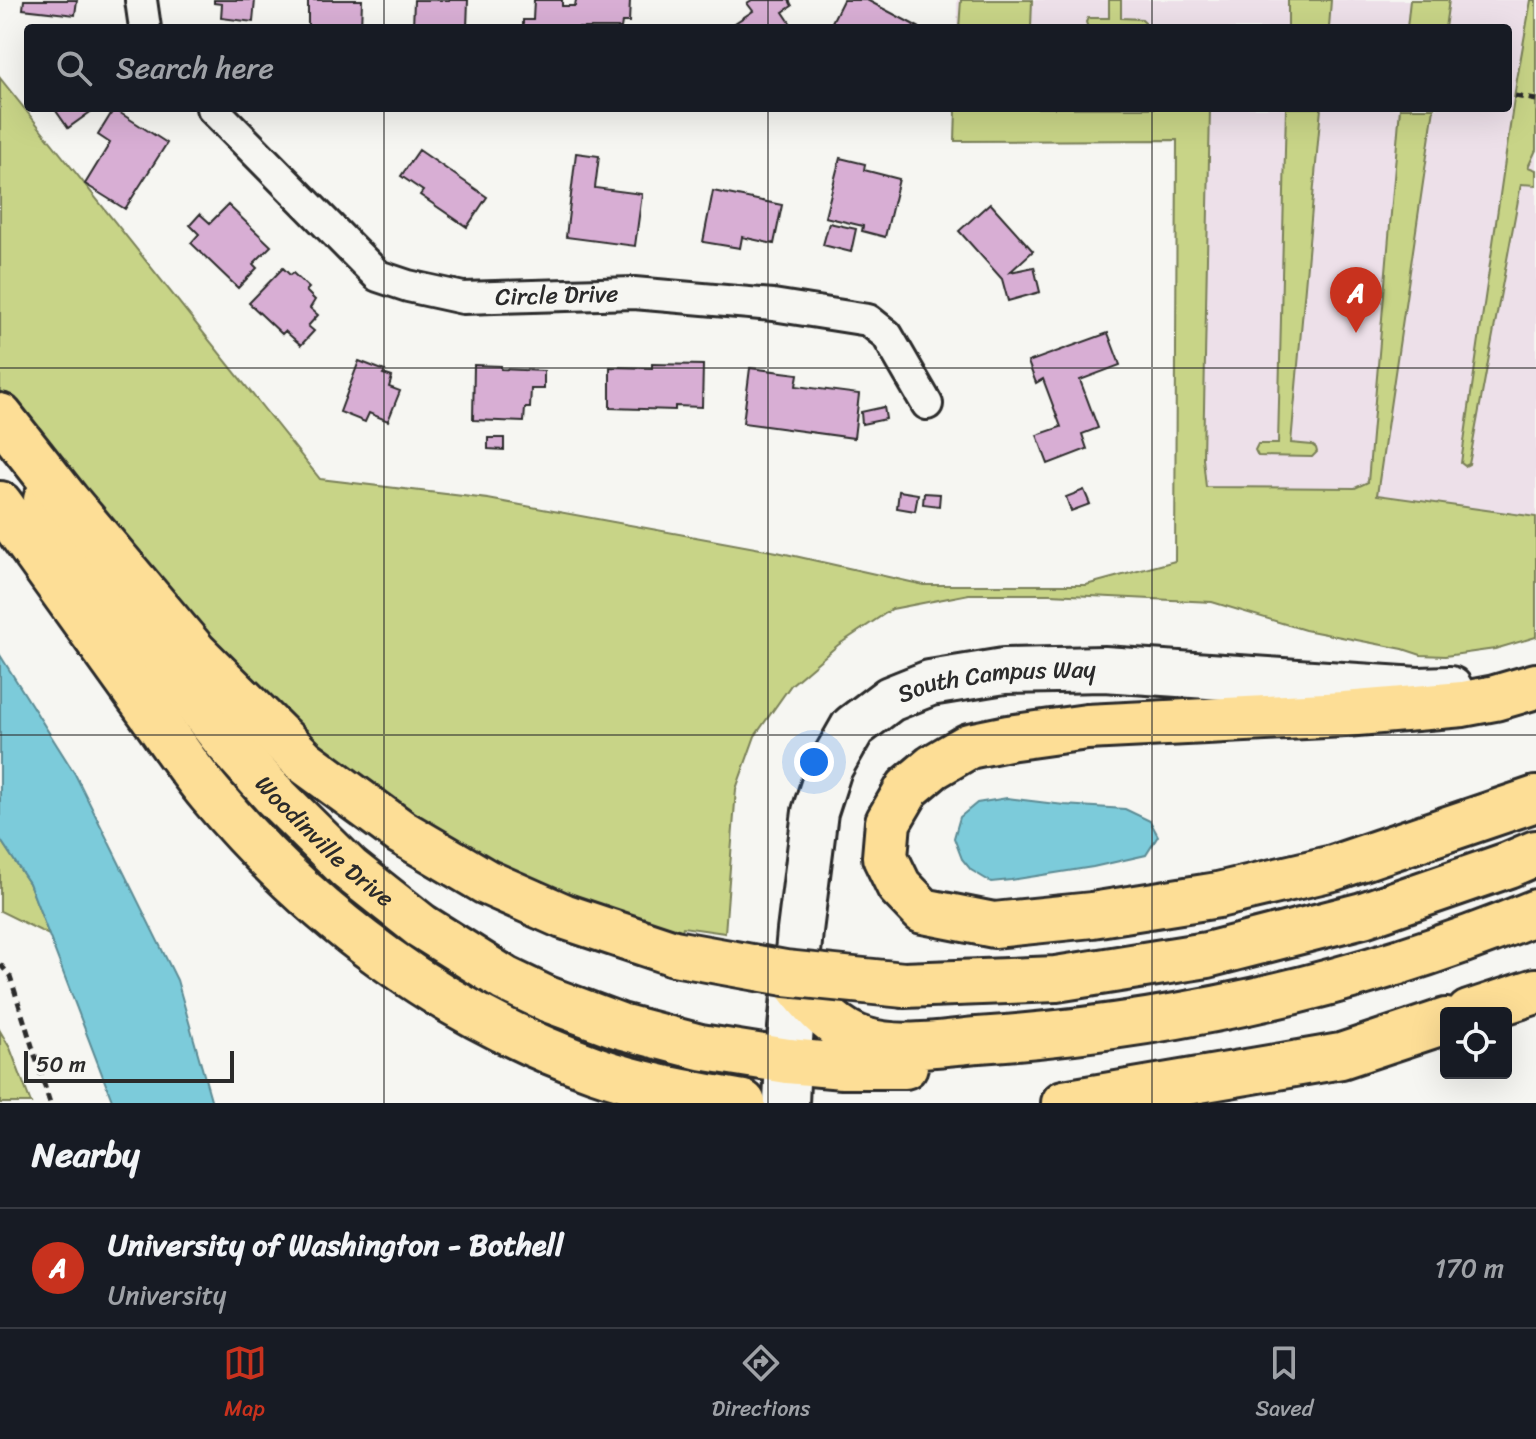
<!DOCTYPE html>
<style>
:root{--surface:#171b24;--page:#20242c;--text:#f1f3f6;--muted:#9ea1a6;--line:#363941;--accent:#c8321e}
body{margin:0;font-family:Sriracha,sans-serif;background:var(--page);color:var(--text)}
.controls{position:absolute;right:24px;bottom:24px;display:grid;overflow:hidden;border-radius:8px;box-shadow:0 8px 32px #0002}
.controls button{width:72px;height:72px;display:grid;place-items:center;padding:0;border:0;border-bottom:2px solid var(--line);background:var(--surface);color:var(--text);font:40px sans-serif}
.scale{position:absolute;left:24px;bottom:20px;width:210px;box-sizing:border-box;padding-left:8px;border:4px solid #2b2b2b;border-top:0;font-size:22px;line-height:28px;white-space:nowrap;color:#2b2b2b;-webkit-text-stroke:6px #f6f6f2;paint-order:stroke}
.you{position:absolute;left:814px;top:762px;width:28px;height:28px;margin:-20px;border:6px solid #fff;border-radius:50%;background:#1a73e8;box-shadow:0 0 0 12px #1a73e833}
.badge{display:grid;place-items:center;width:52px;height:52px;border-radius:50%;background:var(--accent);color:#fff;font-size:26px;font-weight:700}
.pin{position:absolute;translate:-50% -66px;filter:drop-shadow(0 2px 4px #0008)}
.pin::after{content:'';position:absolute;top:42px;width:28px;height:24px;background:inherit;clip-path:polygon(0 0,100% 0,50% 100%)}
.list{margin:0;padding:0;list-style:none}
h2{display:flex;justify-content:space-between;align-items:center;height:104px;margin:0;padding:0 32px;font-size:34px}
h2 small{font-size:26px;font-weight:400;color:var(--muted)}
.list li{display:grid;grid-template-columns:52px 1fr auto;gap:24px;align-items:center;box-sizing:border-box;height:120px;padding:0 32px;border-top:2px solid var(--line)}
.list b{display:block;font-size:30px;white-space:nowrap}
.list p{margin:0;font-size:26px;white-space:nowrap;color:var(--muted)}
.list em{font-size:26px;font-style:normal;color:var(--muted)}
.icon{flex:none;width:44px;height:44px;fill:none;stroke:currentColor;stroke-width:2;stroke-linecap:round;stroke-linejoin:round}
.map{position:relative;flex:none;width:1536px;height:1103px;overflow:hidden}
.search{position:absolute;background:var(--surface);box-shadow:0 8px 32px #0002;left:24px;right:24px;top:24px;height:88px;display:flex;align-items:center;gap:20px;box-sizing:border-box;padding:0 28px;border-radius:8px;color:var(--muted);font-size:30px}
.sheet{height:224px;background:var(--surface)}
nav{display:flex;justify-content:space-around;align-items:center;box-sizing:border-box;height:112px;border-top:2px solid var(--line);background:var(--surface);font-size:22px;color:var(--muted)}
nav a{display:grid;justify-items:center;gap:4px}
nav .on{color:var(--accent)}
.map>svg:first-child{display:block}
.built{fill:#ede0e9}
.green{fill:#c8d487;stroke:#7a8059;stroke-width:2}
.water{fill:#7ccbda;stroke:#5c8b94;stroke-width:2}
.building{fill:#d8aed4;stroke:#2b2b2b;stroke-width:2}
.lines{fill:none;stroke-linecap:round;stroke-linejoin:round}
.street-casing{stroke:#2b2b2b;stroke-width:36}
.secondary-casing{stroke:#2b2b2b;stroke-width:50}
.primary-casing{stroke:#2b2b2b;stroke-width:50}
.highway-casing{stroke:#2b2b2b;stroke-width:50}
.path{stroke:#2b2b2b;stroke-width:5;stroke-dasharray:8 6;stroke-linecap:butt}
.street{stroke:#f6f6f2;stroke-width:30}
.secondary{stroke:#f6f6f2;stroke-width:44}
.primary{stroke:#fdde96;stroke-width:44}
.highway{stroke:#fdde96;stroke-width:44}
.highway-bridge-casing{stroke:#2b2b2b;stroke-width:50;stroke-linecap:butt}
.highway-bridge{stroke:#fdde96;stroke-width:44}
.grid{fill:none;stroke:#2b2b2b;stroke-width:2;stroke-opacity:0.55}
.labels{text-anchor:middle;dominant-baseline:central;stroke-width:8;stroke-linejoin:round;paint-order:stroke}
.street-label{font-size:24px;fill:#2b2b2b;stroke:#f6f6f2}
</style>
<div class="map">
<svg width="1536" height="1103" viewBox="0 0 1536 1103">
<rect width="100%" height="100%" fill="#f6f6f2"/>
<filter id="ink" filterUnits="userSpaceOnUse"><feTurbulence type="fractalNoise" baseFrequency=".0125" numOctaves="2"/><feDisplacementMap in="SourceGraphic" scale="16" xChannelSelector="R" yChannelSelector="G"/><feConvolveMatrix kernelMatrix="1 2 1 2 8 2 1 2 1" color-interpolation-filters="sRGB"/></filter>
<g filter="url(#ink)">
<path class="built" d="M957,0H1536V637L1495,649L1445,656L1421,655L1403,649L1305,630L1212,602L1175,599L1177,140L955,141V108H1508V28H957Z"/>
<path class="green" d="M961,0H1032L1031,28H959Z
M1109,0H1121V18L1142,19L1145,22V27L1088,28L1086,22L1088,18H1109Z
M1288,0H1331L1329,28H1288Z
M1410,0H1449L1445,28H1407Z
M1531,0H1536V150L1528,167L1536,170V185L1521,184L1470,459L1469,464L1465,466L1461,463L1462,456L1516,85Z
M0,78L320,479L488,499L777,552L924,585H1086L1175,561L1177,140L955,141L956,108H1210L1203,458L1206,487L1355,488L1368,482L1400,108H1434L1377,495L1536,517V637L1495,649L1445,656L1421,655L1403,649L1305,630L1212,602L1050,594H969L892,609L838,645L791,685L755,736L736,789L725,933L683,927L674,953L563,916L304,761L0,416Z
M1286,108H1321L1291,443L1312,445L1316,448L1317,452L1312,457L1258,456L1255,450L1258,444H1278Z
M0,839L29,883L49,935L0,911Z
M0,1031L10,1048L31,1103H0Z"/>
<path class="water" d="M0,655L75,774L177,980L212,1103H113L29,883L0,839Z
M1007,798L1064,805L1125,809L1150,821L1158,836L1146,855L1093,867L1011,880L991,882L971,870L962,859L954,838L960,817L977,803Z"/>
<path class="building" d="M24,0H77L75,15L23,9Z
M214,0H255L253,22L221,18L222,4L214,3Z
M308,0H362L361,28H308Z
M414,0H468L467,28H413Z
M534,0H562V6H575L576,0H630L629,22H622L621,28H523V20H533Z
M752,0H789L792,6L783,12L793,27L730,28L729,27L753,11L747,3Z
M843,0H867L920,28H829Z
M54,108H96L68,128Z
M114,109L167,143L125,209L85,184L110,143L98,135Z
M419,150L487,197L467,227L420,195L423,191L401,176Z
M576,153L599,156L595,188L642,194L635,246L566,237Z
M840,158L865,164L864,170L899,179L885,237L862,231L863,226L825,217Z
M713,191L782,205L774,244L742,237L740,248L703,242Z
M990,203L1033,251L1010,272L1034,267L1040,292L1008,301L1002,279L959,231Z
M228,205L271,246L253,264L257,268L238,288L191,243L199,234L190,225L200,214L210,223Z
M829,223L856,229L851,252L823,245Z
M283,268L290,275L293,273L309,288L306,291L315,300L310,308L318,315L308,326L314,331L301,345L285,331L282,334L249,303Z
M1108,333L1120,365L1080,380L1098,428L1082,434L1087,449L1048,464L1037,435L1061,427L1043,379L1036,383L1028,362Z
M359,361L385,371L383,374L392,377L389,387L400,391L388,421L369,413L365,422L340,412Z
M652,364L703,365L702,407L675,406V410L610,408V367L652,368Z
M474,365L501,366V369L544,371V389H531L530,408H525L524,422L473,420Z
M750,368L798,374L796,386L859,394L854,438L743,423Z
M884,407L886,419L862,424L861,412Z
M488,438H504V450L488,449Z
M1084,490L1090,504L1071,511L1066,497Z
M899,491L918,494L915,511L897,508Z
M924,493L940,494L939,506L923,504Z"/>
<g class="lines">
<defs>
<g id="street">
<path d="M141,0L145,28"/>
<path id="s1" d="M212,108L378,276L408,286L463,298L634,293L773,305L868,320L887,335L927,404"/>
</g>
<g id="secondary">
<path id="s2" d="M786,1103L788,1061L800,931L815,812L829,769L853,727L890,699L930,683L1004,671L1104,669L1418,690L1450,689"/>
</g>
<g id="primary">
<path id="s3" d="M46,500L102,583L225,740L274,795L349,869L421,926L505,979L547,999L620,1026L700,1047L788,1061"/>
<path d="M0,504C46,568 92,632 138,696C162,728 184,763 210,794C313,917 443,1015 595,1069C643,1086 693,1094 743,1103"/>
</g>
<path id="highway" d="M0,416L67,501L195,653L304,761L401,832L486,882L563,916L674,953
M1536,686L1495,698L1463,704L1345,714L1087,727L1008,738L969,746L933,767L908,788L888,822L885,857L899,886L923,911L994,925L1092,915L1218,895L1333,868L1536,799
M795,982C812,1005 836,1031 864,1040C899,1051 941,1043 978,1040C1169,1027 1359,985 1536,912
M904,985L1056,979L1207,955L1363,915L1508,865L1536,853
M1469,1013L1536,991
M788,1061L843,1066H905
M1064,1103L1341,1056L1446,1021"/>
</defs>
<use href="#street" class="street-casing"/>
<use href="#secondary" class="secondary-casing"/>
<use href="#primary" class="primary-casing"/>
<use href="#highway" class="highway-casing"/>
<path class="path" d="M1515,96L1536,100
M0,964L10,976L50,1103"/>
<use href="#street" class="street"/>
<use href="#secondary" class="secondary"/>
<use href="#primary" class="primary"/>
<use href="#highway" class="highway"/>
<defs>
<path id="highway-bridge" d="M674,953L785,973L904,985"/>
</defs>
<use href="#highway-bridge" class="highway-bridge-casing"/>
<use href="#highway-bridge" class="highway-bridge"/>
</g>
</g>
<path class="grid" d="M384,0V28M768,0V28M1152,0V28M384,108V1103M768,108V1103M1152,108V1103M0,368H1536M0,735H1536"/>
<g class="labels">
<g class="street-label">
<text stroke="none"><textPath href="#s1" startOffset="418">Circle Drive</textPath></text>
<text stroke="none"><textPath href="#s2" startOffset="542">South Campus Way</textPath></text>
<text stroke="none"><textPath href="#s3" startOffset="442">Woodinville Drive</textPath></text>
</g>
</g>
</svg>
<div class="controls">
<button><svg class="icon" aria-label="locate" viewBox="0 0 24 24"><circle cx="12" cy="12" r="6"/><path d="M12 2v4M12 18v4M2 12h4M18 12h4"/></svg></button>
</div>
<div class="scale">50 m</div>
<div class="you"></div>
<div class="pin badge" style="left:1356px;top:333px">A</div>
<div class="search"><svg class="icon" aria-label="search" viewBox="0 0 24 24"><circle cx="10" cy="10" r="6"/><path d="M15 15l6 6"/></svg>Search here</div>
</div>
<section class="sheet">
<h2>Nearby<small></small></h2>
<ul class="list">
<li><span class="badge">A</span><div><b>University of Washington - Bothell</b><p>University</p></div><em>170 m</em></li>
</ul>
</section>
<nav>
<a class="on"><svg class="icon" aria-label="map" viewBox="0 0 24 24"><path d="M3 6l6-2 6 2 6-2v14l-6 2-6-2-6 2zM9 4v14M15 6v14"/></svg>Map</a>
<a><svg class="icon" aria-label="directions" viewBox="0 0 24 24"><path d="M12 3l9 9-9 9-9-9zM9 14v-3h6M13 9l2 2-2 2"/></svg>Directions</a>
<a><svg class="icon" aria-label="saved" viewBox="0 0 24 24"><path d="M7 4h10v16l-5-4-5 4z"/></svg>Saved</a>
</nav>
